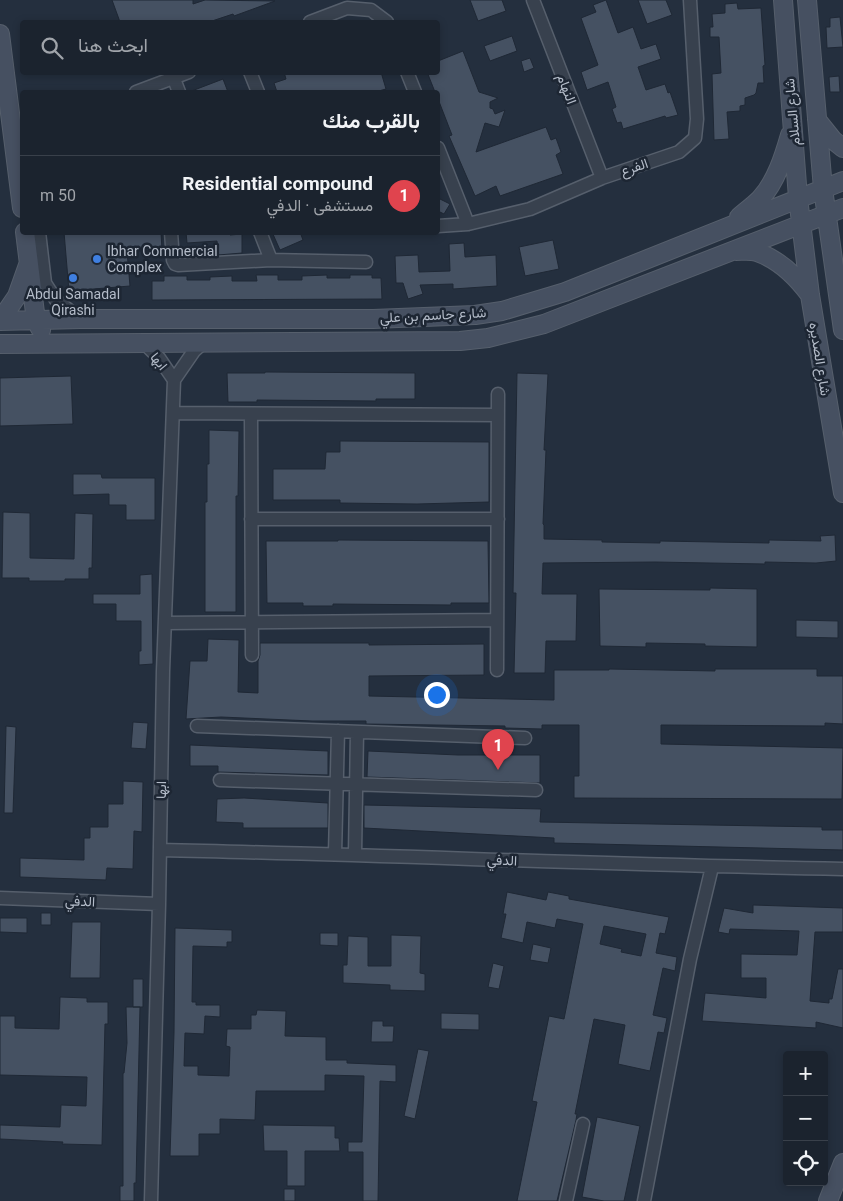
<!DOCTYPE html>
<html lang="ar">
<meta charset="utf-8">
<style>
:root{--surface:#1b232e;--page:#282f3a;--text:#f1f3f6;--muted:#a0a4aa;--line:#39404a;--accent:#8ab4f8}
body{margin:0;font-family:Roboto,Vazirmatn,sans-serif;background:var(--page);color:var(--text);direction:rtl}
.controls{position:absolute;right:15px;bottom:15px;display:grid;overflow:hidden;border-radius:5px;box-shadow:0 2px 8px #0003}
.controls button{width:45px;height:45px;display:grid;place-items:center;padding:0;border:0;border-bottom:1px solid var(--line);background:var(--surface);color:var(--text);font:25px sans-serif}
.you{position:absolute;left:436px;top:694px;width:18px;height:18px;margin:-12px;border:4px solid #fff;border-radius:50%;background:#1a73e8;box-shadow:0 0 0 8px #1a73e833}
.badge{display:grid;place-items:center;width:32px;height:32px;border-radius:50%;background:var(--accent);color:#fff;font-size:16px;font-weight:700}
.pin{position:absolute;translate:-50% -41px;filter:drop-shadow(0 1px 2px #0008)}
.pin::after{content:'';position:absolute;top:26px;width:18px;height:15px;background:inherit;clip-path:polygon(0 0,100% 0,50% 100%)}
.list{margin:0;padding:0;list-style:none}
h2{display:flex;justify-content:space-between;align-items:center;height:65px;margin:0;padding:0 20px;font-size:21px}
h2 small{font-size:16px;font-weight:400;color:var(--muted)}
.list li{display:grid;grid-template-columns:32px 1fr auto;gap:15px;align-items:center;box-sizing:border-box;height:80px;padding:0 20px;border-top:1px solid var(--line)}
.list b{display:block;font-size:19px;white-space:nowrap}
.list p{margin:0;font-size:16px;white-space:nowrap;color:var(--muted)}
.list em{font-size:16px;font-style:normal;color:var(--muted)}
.icon{flex:none;width:28px;height:28px;fill:none;stroke:currentColor;stroke-width:2;stroke-linecap:round;stroke-linejoin:round}
.map{position:relative;flex:none;width:843px;height:1201px;overflow:hidden;direction:ltr}
.search{position:absolute;background:var(--surface);box-shadow:0 2px 8px #0003;left:20px;top:20px;width:420px;height:55px;display:flex;align-items:center;gap:12px;box-sizing:border-box;padding:0 18px;border-radius:5px;color:var(--muted);font-size:19px}
.panel{position:absolute;background:var(--surface);box-shadow:0 2px 8px #0003;left:20px;top:90px;width:420px;height:145px;border-radius:5px;direction:rtl}
.map>svg:first-child{display:block}
.building{fill:#455162;stroke:#1f2835;fill-rule:evenodd}
.lines{fill:none;stroke-linecap:round;stroke-linejoin:round}
.street-casing{stroke:#565f6c;stroke-width:15}
.secondary-casing{stroke:#565f6c;stroke-width:20}
.street{stroke:#38414e;stroke-width:12}
.secondary{stroke:#465061;stroke-width:18}
.shop-dot{fill:#3f7fe0;stroke:#1d2633;stroke-width:2}
.labels{text-anchor:middle;dominant-baseline:central;stroke-width:5;stroke-linejoin:round;paint-order:stroke}
.street-label{font-size:14px;fill:#b4bcc9;stroke:#1d2633}
.poi-label{font-size:14px;fill:#b4bcc9;stroke:#1d2633;text-anchor:start}
</style>
<div class="map">
<svg width="843" height="1201" viewBox="0 0 843 1201">
<rect width="100%" height="100%" fill="#242f3e"/>
<path class="building" d="M112,0H193V4L205,0L275,1L234,16L233,14L209,22H120Z
M470,0H502L506,11L478,21Z
M606,0L618,33L633,27L641,49L656,44L661,59L638,67L646,90L665,84L668,93L670,92L678,115L666,118L665,116L623,129L621,122L617,123L612,109L616,107L608,82L587,90L581,72L598,65L581,18L596,12L593,5Z
M638,0H666L672,15L647,24Z
M737,3L738,9L761,8L765,65L763,66L764,83H758L756,93L754,95L745,98V105L740,106V111L727,112L729,139L714,140L712,74L721,73L719,37H710V27H713L712,14L725,13V4Z
M840,17L843,47L827,48L826,27H830V18Z
M512,36L517,51L490,61L484,46Z
M463,51L479,92L498,98L490,102V108L493,109L495,114L505,110L499,127L485,123L476,152L546,127L551,140L556,138L561,152L556,155L563,174L500,196L496,186L475,196L449,136L452,135L438,99V92H435L427,72H438V61Z
M530,58L534,68L524,72L521,61Z
M284,72H381L386,89L375,92H277L274,83L286,79Z
M839,76L840,92H830L829,77Z
M223,79L228,92H189Z
M438,198L450,204L444,214L438,211Z
M64,232H161L162,250L127,251L130,286L69,291Z
M186,232H230V235L242,234V253L218,255L217,241L187,243Z
M272,232H300L303,240L280,250Z
M553,240L559,269L525,276L519,247Z
M464,243L465,257L496,255L497,286L453,289V284L420,285L423,294L408,299L403,283H396L395,256L418,255L419,272L450,271L449,244Z
M256,275H278V280H302V276L327,275V278H350V275H372V278H381L382,299L152,300V281H164V276H187V280H210V277L232,276V281H257Z
M265,372L415,373V399H376V401L257,400V402H228L227,373H265Z
M517,373L548,374L544,450H546L543,524L544,525V539L602,540V542L660,543V541L769,543V540L821,541L820,536L835,535L836,561L816,563L765,562V564L655,562L543,563L542,594H577L576,641H546L545,673H514L516,593H513Z
M71,376L73,424L0,426V378Z
M209,430L239,431L238,496H236V612H205V502H207V464H209Z
M340,441L489,442V502L417,504L340,503V500H273V469H325L326,452H340Z
M73,474H101L102,478H155V520H126V505H109V494L73,495Z
M3,512L30,513V558L74,559L75,513L93,514L92,568H89V579H65V581H29V578H2Z
M338,540L488,541L489,603H451V605L333,604V606H303V603H267L266,541H338Z
M152,574L153,664L139,665V651H141V621H116V604H93V594H140V575Z
M710,588L757,589V647L705,646V644L646,643V647L600,646L599,589L710,590Z
M796,620L838,621V638L796,637Z
M208,639L239,640L238,692L258,693V661L260,655V643H369V645L484,644V675L369,676V696L554,700V670H609V669L715,671V669H817V676H843V724L825,723V726L661,725V744L843,748L842,799L574,798V776H579V725H542V729L505,728V726L366,724V721H312L221,717L186,719L190,661H207Z
M133,722L148,723L146,749L131,748Z
M6,726L16,727L13,813H4Z
M190,745L328,751V775L218,772V766H190Z
M368,751L458,755H540V783L367,777Z
M123,781L143,782L142,832L134,831L133,869L107,868L106,880L20,877V858L84,860V838H90V827H108V804H123Z
M244,798L328,803V828H243V823L216,822L217,799Z
M364,805L541,809L540,822L822,827V830H843V850L554,843V838L364,828Z
M507,892L546,900L548,892L569,896V899L669,917L665,934L660,933L656,953L677,957L675,971L663,968L653,1015L667,1018L664,1033L658,1032L650,1071L618,1064L625,1025L594,1019L575,1114H577L576,1120L557,1201H517L537,1102L532,1101L549,1016L564,1019L583,924L557,919L555,928L527,922L523,943L501,938L506,914H503ZM604,926L646,934L641,956L621,952L622,949L600,944Z
M753,905L843,908V932H815L810,1001L829,1003V999H832L838,969H843V1028L816,1022V1028L702,1021L705,993L766,998V978H741V954L797,955L799,931L730,929L729,934L718,932L724,908L753,913Z
M41,913H51V925H41Z
M0,918H27V933L0,932Z
M72,922H101L100,978H70Z
M175,928L232,930V942H227V947L193,946L192,1002H196V1005H220V1017L205,1016L204,1034L185,1033L184,1066H198V1075L229,1076L230,1047L226,1046L227,1029H251V1015H256L257,1010L286,1011L285,1036L326,1037V1060H347V1063L396,1065V1082L380,1081L378,1201H363V1152H348V1142H362L364,1076L325,1075V1091H256L255,1120L220,1119V1134H199V1156H170L174,1033Z
M320,933H338V946L320,945Z
M391,935L421,936L420,973L425,974V991L390,990V985L343,983V965H347L348,936L368,937V966H391Z
M533,944L551,948L548,963L530,960Z
M493,963L504,966L499,989L488,987Z
M133,979H143V1007H133Z
M60,997L87,998V1002H108V1024H105L102,1145L62,1144L63,1142L0,1139V1125L60,1127L61,1105L86,1106L87,1077L0,1075V1016H15V1028L59,1029Z
M126,1007H140L136,1183H134V1201H120V1186H123V1073H124L127,1043Z
M441,1013L479,1014V1030L441,1029Z
M372,1021H383V1026H394L393,1042H371Z
M418,1049L429,1051L415,1119L404,1116Z
M597,1117L640,1126L624,1201H604L582,1197Z
M263,1125L335,1126V1138H339L340,1151H305V1186H287V1151H264Z
M284,1189H295V1201H284Z"/>
<g class="lines">
<defs>
<path id="street" d="M533,0L602,178
M310,22L347,8L371,10L387,22
M250,72L258,92
M407,72L415,92
M174,79L179,92
M136,92L189,72
M438,148L468,224
M438,226L468,224L530,209L602,178L679,152L695,138L697,119L690,0
M39,232L45,283L56,300L80,319
M171,232L173,260L175,264L178,265L271,260L366,262
M260,232L271,260
M144,343L159,358L174,380
M173,413L498,415
M251,414L252,655
M251,519H498
M165,623L497,620
M497,670L498,394
M197,726L525,738
M220,780L536,790
M160,850C388,855 615,865 843,869
M335,854L338,731
M355,854L357,732
M0,898L159,904
M151,1201L159,904L163,671L174,380L194,351L203,343
M566,1201L583,1124
M644,1201L690,959L712,867"/>
<path id="secondary" d="M783,0L798,198L810,295L843,493
M807,0L823,189L843,330
M0,34L22,208
M817,120L833,140L843,148
M739,217C746,211 754,205 760,199C776,182 784,156 790,135
M25,232L36,321L41,330
M736,251C743,251 751,250 757,252C780,260 796,276 810,295
M0,321L80,319H373L475,315L502,311L565,292L843,181
M0,321L17,296L28,265
M0,344L460,341L488,338L544,324L843,208
M828,1201L843,1163"/>
</defs>
<use href="#street" class="street-casing"/>
<use href="#secondary" class="secondary-casing"/>
<use href="#street" class="street"/>
<use href="#secondary" class="secondary"/>
</g>
<g class="shop-dot">
<circle cx="97" cy="259" r="5"/>
<circle cx="73" cy="278" r="5"/>
</g>
<g class="labels">
<g class="street-label">
<text transform="translate(567 89) rotate(69)">النهام</text>
<text transform="translate(792 112) rotate(-95)">شارع السلام</text>
<text transform="translate(634 167) rotate(-19)">الفرع</text>
<text transform="translate(433 315) rotate(-3)">شارع جاسم بن علي</text>
<text transform="translate(820 359) rotate(81)">شارع الصديره</text>
<text transform="translate(159 361) rotate(51)">ابها</text>
<text transform="translate(161 790) rotate(-89)">ابها</text>
<text transform="translate(502 860) rotate(2)">الدفي</text>
<text transform="translate(80 901) rotate(2)">الدفي</text>
</g>
<g class="poi-label">
<text x="107" y="251">Ibhar Commercial<tspan x="107" dy="16">Complex</tspan></text>
<text x="73" y="294" text-anchor="middle">Abdul Samadal<tspan x="73" dy="16">Qirashi</tspan></text>
</g>
</g>
</svg>
<div class="controls">
<button>+</button>
<button>−</button>
<button><svg class="icon" aria-label="locate" viewBox="0 0 24 24"><circle cx="12" cy="12" r="6"/><path d="M12 2v4M12 18v4M2 12h4M18 12h4"/></svg></button>
</div>
<div class="you"></div>
<div class="pin badge" style="left:498px;top:770px;background:#e0444e">1</div>
<div class="search"><svg class="icon" aria-label="search" viewBox="0 0 24 24"><circle cx="10" cy="10" r="6"/><path d="M15 15l6 6"/></svg>ابحث هنا</div>
<section class="panel">
<h2>بالقرب منك<small></small></h2>
<ul class="list">
<li><span class="badge" style="background:#e0444e">1</span><div><b>Residential compound</b><p>مستشفى · الدفي</p></div><em>50 m</em></li>
</ul>
</section>
</div>
